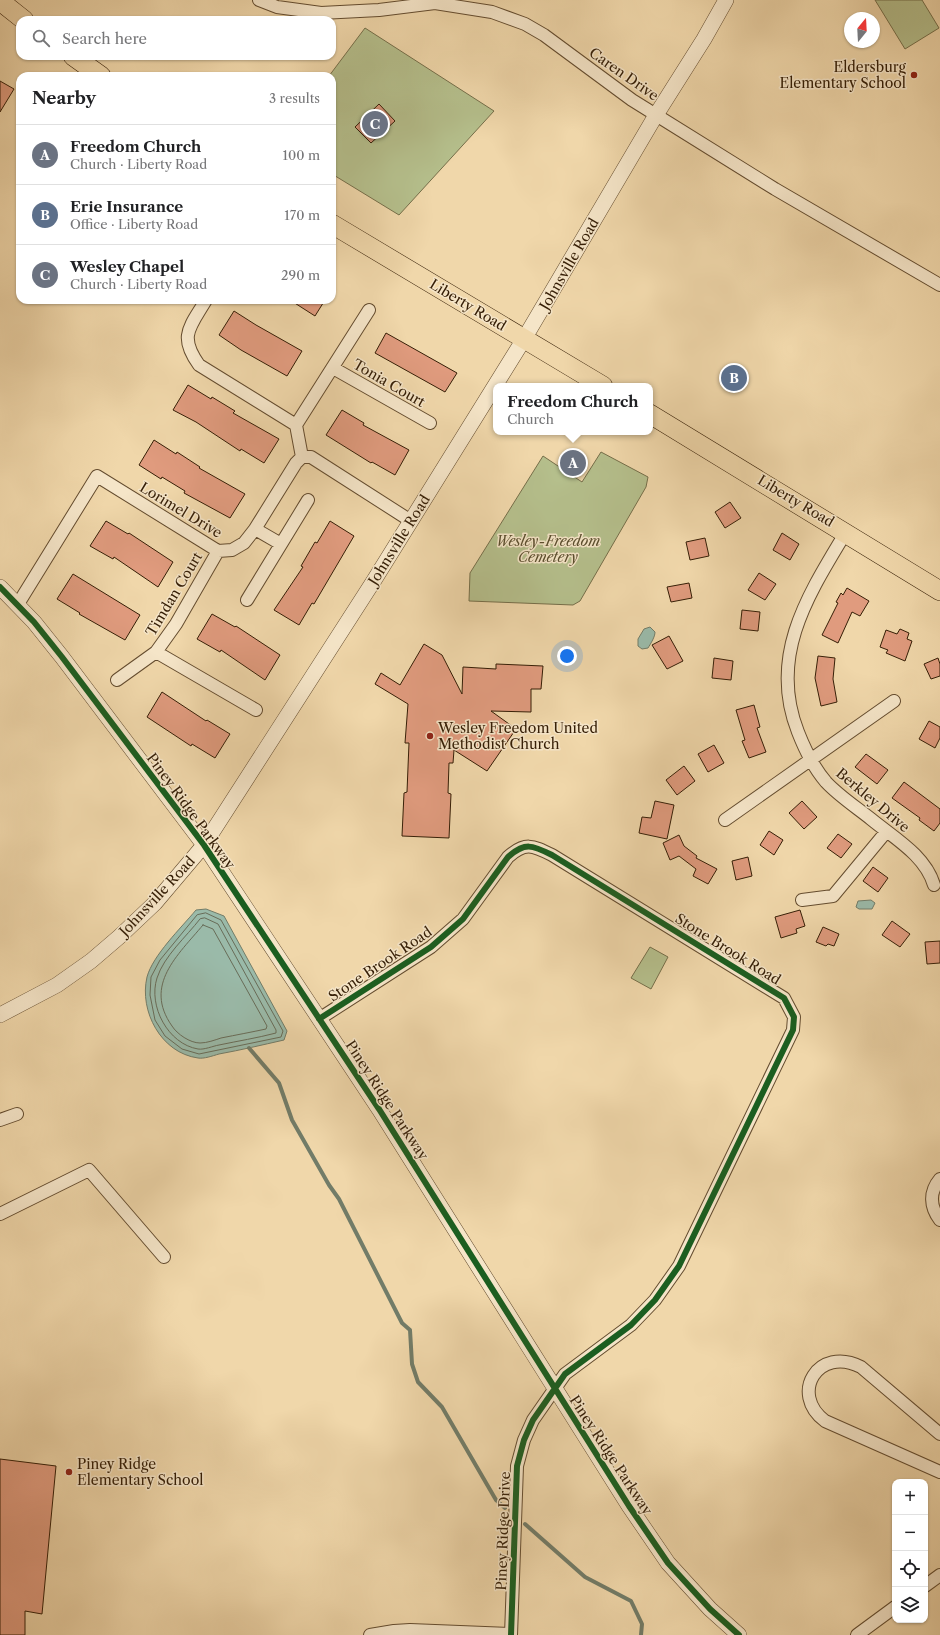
<!DOCTYPE html>
<meta charset="utf-8">
<style>
:root{--surface:#fff;--page:#f2f2f2;--text:#202124;--muted:#757577;--line:#e0e0e0;--accent:#2563eb}
body{margin:0;font-family:"Libre Caslon Text",serif;background:var(--page);color:var(--text)}
.controls{position:absolute;right:12px;bottom:12px;display:grid;overflow:hidden;border-radius:8px;box-shadow:0 1px 3px #0004}
.controls button{width:36px;height:36px;display:grid;place-items:center;padding:0;border:0;border-bottom:1px solid var(--line);background:var(--surface);color:var(--text);font:20px sans-serif}
.compass{position:absolute;left:844px;top:12px;width:36px;height:36px;border-radius:50%;background:var(--surface);box-shadow:0 1px 3px #0004;rotate:18deg}
.you{position:absolute;left:567px;top:656px;width:14px;height:14px;margin:-10px;border:3px solid #fff;border-radius:50%;background:#1a73e8;box-shadow:0 0 0 6px #1a73e833}
.badge{display:grid;place-items:center;width:26px;height:26px;border-radius:50%;background:var(--accent);color:#fff;font-size:13px;font-weight:700}
.pin{position:absolute;translate:-50% -50%;border:2px solid #fff;box-shadow:0 1px 4px #0006}
.popup{position:absolute;left:493px;top:383px;width:160px;height:52px;box-sizing:border-box;display:grid;place-content:center;border-radius:8px;background:var(--surface);filter:drop-shadow(0 1px 3px #0005);font-size:13px;white-space:nowrap;color:var(--muted)}
.popup b{font-size:15px;color:var(--text)}
.popup::after{content:'';position:absolute;left:50%;top:100%;margin-left:-8px;border:8px solid transparent;border-top-color:var(--surface)}
.list{margin:0;padding:0;list-style:none}
h2{display:flex;justify-content:space-between;align-items:center;height:52px;margin:0;padding:0 16px;font-size:17px}
h2 small{font-size:13px;font-weight:400;color:var(--muted)}
.list li{display:grid;grid-template-columns:26px 1fr auto;gap:12px;align-items:center;box-sizing:border-box;height:60px;padding:0 16px;border-top:1px solid var(--line)}
.list b{display:block;font-size:15px;white-space:nowrap}
.list p{margin:0;font-size:13px;white-space:nowrap;color:var(--muted)}
.list em{font-size:13px;font-style:normal;color:var(--muted)}
.icon{flex:none;width:22px;height:22px;fill:none;stroke:currentColor;stroke-width:2;stroke-linecap:round;stroke-linejoin:round}
.map{position:relative;flex:none;width:940px;height:1635px;overflow:hidden}
.search{position:absolute;background:var(--surface);box-shadow:0 1px 3px #0004;left:16px;top:16px;width:320px;height:44px;display:flex;align-items:center;gap:10px;box-sizing:border-box;padding:0 14px;border-radius:12px;color:var(--muted);font-size:15px}
.panel{position:absolute;background:var(--surface);box-shadow:0 1px 3px #0004;left:16px;top:72px;width:320px;height:232px;border-radius:12px}
.map>svg:first-child{display:block}
.green{fill:#b5bf8c;stroke:#756e49}
.water{fill:#9abaa9;stroke:#727c68}
.lines{fill:none;stroke-linecap:round;stroke-linejoin:round}
.shore{stroke:#686c58;stroke-width:1}
.stream{stroke:#727c68;stroke-width:4}
.building{fill:#e09b7e;stroke:#351e06}
.minor-casing{stroke:#644c2f;stroke-width:14}
.tertiary-casing{stroke:#644c2f;stroke-width:16}
.primary-casing{stroke:#351e06;stroke-width:20}
.minor{stroke:#f5e5c8;stroke-width:12}
.tertiary{stroke:#f5e5c8;stroke-width:15}
.primary{stroke:#f0d7aa;stroke-width:19}
.cycleway-casing{stroke:#f5e5c8;stroke-width:8}
.cycleway{stroke:#1b5e20;stroke-width:6}
.poi-dot{fill:#8f2418;stroke:#f5e5c8;stroke-width:1.5}
.labels{text-anchor:middle;dominant-baseline:central;stroke-width:3;stroke-linejoin:round;paint-order:stroke}
.poi-label{font-size:14px;fill:#351e06;stroke:#f5e5c8;text-anchor:start}
.street-label{font-size:14px;fill:#351e06;stroke:#f5e5c8}
.park-label{font-size:14px;font-style:italic;fill:#5b4e2e;stroke:#f5e5c8}
</style>
<div class="map">
<svg width="940" height="1635" viewBox="0 0 940 1635">
<rect width="100%" height="100%" fill="#f0d7aa"/>
<filter id="stains"><feTurbulence type="fractalNoise" baseFrequency=".005" numOctaves="4"/><feColorMatrix values="0 0 0 0 .2 0 0 0 0 .09 0 0 0 0 .02 0 0 0 .5 -.17"/></filter>
<radialGradient id="worn" r=".72"><stop offset=".6" stop-color="#630" stop-opacity="0"/><stop offset="1" stop-color="#630" stop-opacity=".3"/></radialGradient>
<path class="green" d="M875,0H922L939,28L905,49Z
M365,28L494,111L399,215L332,174V76H329Z
M601,452L648,477L646,487L580,601L573,605L469,601L470,573L543,456L582,482Z
M650,947L668,957L651,989L631,978Z"/>
<path class="water" d="M650,627L655,632C655,637 651,643 648,648L642,649L638,646V639L644,629Z
M871,900L875,903L872,909H859L856,907L858,901Z
M206,909L224,916L287,1031L284,1040C262,1045 241,1050 219,1054C212,1056 204,1059 198,1058C161,1053 139,1011 147,977C153,955 181,928 196,910Z"/>
<g class="lines">
<path class="shore" d="M206,913L221,920L283,1031L281,1037L199,1054L182,1049L165,1036L155,1020L150,995L151,977L160,960L197,915Z
M205,918L218,924L276,1030V1033C257,1038 238,1041 219,1045C213,1046 204,1050 198,1049C168,1044 148,1006 157,978C164,956 186,937 200,919Z
M203,925L213,929L267,1026L266,1029C252,1032 236,1035 221,1038C215,1040 207,1043 200,1043C190,1043 177,1034 172,1026C143,985 178,955 203,925Z"/>
<path class="stream" d="M249,1048L279,1083L292,1120L329,1185L339,1199L402,1323L410,1330L412,1364L418,1382L442,1407L496,1500L505,1508
M525,1524L585,1577L631,1601L642,1624L641,1635"/>
</g>
<path class="building" d="M0,81L14,89L0,112Z
M379,104L395,121L371,143L355,127Z
M290,300H325L315,316Z
M234,311L256,325L302,351L287,376L241,350L219,335Z
M386,333L457,373L445,392L375,353Z
M188,385L211,399L212,397L235,411L233,413L279,439L264,463L241,449L240,451L196,422L173,410Z
M342,410L364,423L363,425L409,450L395,475L372,462L371,463L326,435Z
M154,440L176,454L177,452L200,467L199,468L245,494L230,518L184,493L185,491L162,477L161,479L139,465Z
M730,502L741,518L725,528L715,512Z
M106,521L128,534L129,533L173,562L158,587L114,557L113,559L90,546Z
M330,521L354,536L314,604L312,603L299,625L274,610L303,567L301,566L315,542L317,543Z
M782,533L799,544L790,560L773,550Z
M705,538L709,556L690,560L686,542Z
M759,573L776,584L765,600L748,590Z
M73,574L140,615L125,640L79,614L80,613L57,599Z
M689,583L692,598L671,602L667,587Z
M847,588L869,601L860,616L852,612L838,643L822,635L838,603L836,602L841,593L843,595Z
M742,610L760,612L758,631L740,629Z
M212,614L235,627L236,626L280,655L265,680L221,650L220,652L197,639Z
M900,629L909,633L907,639L912,641L905,661L886,653L888,650L880,647L886,630L897,634Z
M669,636L683,661L667,669L652,645Z
M424,644L442,655L462,694L463,667L496,669V664L543,666L541,689H531V712L491,711L516,729L487,771L454,750L453,763H449L448,793L451,794L449,838L402,836L404,793L407,792L409,743H405L408,704L375,684L381,673L400,685Z
M818,656L835,658L833,679L837,702L821,706L815,678Z
M714,658L733,661L731,680L712,678Z
M938,658L940,664V676L931,679L924,664Z
M162,692L206,721L207,720L230,734L215,758L192,744L191,746L147,717Z
M754,705L760,727L757,728L766,752L749,758L742,741L745,740L736,710Z
M929,721L940,727V738L935,748L919,739Z
M714,745L724,763L708,772L698,754Z
M866,754L888,770L877,784L855,767Z
M684,766L695,781L677,795L666,780Z
M904,782L940,809V823L934,831L919,820L920,818L892,798Z
M655,801L674,805L667,839L639,833L642,817L651,818Z
M802,801L817,817L804,829L789,813Z
M769,831L783,840L774,855L760,845Z
M838,834L852,844L841,858L827,848Z
M679,835L684,846L697,856L696,858L717,869L708,884L693,876L696,869L679,856L670,860L663,843Z
M748,857L752,876L736,880L732,861Z
M873,867L888,878L878,892L863,881Z
M800,910L805,926L796,929L797,933L781,938L775,917Z
M892,921L910,934L900,947L882,935Z
M823,927L839,934L834,946L828,944L826,946L816,942Z
M940,941V963L927,964L925,942Z
M0,1459L56,1466L42,1614L25,1611V1635H0Z"/>
<g class="lines">
<defs>
<path id="minor" d="M259,0L277,7L321,13L379,10L435,3L492,12L525,24L544,35L632,100L775,189L940,285
M206,300C190,327 178,336 199,365L296,425
M333,368L430,423
M302,457L296,425L369,310
M255,529L281,544
M846,532C808,595 768,656 798,732C805,750 814,768 826,782C839,796 856,807 871,819C894,838 925,855 934,885
M247,600L308,500
M18,604L97,476L218,551L232,550L244,543L255,529L296,463L302,457H311L411,521
M156,652L256,710
M117,680L156,652L176,624L218,551
M725,820L894,701
M802,900L833,896L886,832
M319,1019L431,947L463,919L508,857C525,842 532,845 552,855L784,998L794,1017L793,1030L679,1266L655,1300L631,1325L565,1374L533,1420L524,1440L517,1466L511,1635
M0,1120L17,1114
M940,1179C929,1192 930,1207 940,1220
M0,1214L89,1170L164,1257
M940,1434L861,1367C818,1345 789,1394 825,1421L940,1472
M925,1586L940,1575
M370,1635L394,1631L410,1630L511,1634
M857,1635L895,1607"/>
<path id="tertiary" d="M0,587L34,622L62,657L204,845L379,1109L629,1506L668,1563L710,1609L739,1635
M0,1015L57,985L91,961L119,937L155,903L204,845L373,582L524,339L656,115L704,39L726,0"/>
<path id="primary" d="M0,1L24,20
M73,56L101,76
M332,224L603,386
M650,414L940,591"/>
</defs>
<use href="#minor" class="minor-casing"/>
<use href="#tertiary" class="tertiary-casing"/>
<use href="#primary" class="primary-casing"/>
<use href="#minor" class="minor"/>
<use href="#tertiary" class="tertiary"/>
<use href="#primary" class="primary"/>
<defs>
<path id="cycleway" d="M0,587L34,622L62,657L204,845L379,1109L629,1506L668,1563L710,1609L739,1635
M319,1019L431,947L463,919L508,857C525,842 532,845 552,855L784,998L794,1017L793,1030L679,1266L655,1300L631,1325L565,1374L533,1420L524,1440L517,1466L511,1635"/>
</defs>
<use href="#cycleway" class="cycleway-casing"/>
<use href="#cycleway" class="cycleway"/>
</g>
<g class="poi-dot">
<circle cx="914" cy="75" r="4"/>
<circle cx="430" cy="736" r="4"/>
<circle cx="69" cy="1472" r="4"/>
</g>
<g class="labels">
<g class="poi-label">
<text x="906" y="67" text-anchor="end">Eldersburg<tspan x="906" dy="16">Elementary School</tspan></text>
<text x="438" y="728">Wesley Freedom United<tspan x="438" dy="16">Methodist Church</tspan></text>
<text x="77" y="1464">Piney Ridge<tspan x="77" dy="16">Elementary School</tspan></text>
</g>
<g class="street-label">
<text transform="translate(624 74) rotate(35)">Caren Drive</text>
<text transform="translate(569 264) rotate(-60)">Johnsville Road</text>
<text transform="translate(468 305) rotate(31)">Liberty Road</text>
<text transform="translate(389 383) rotate(30)">Tonia Court</text>
<text transform="translate(796 501) rotate(31)">Liberty Road</text>
<text transform="translate(181 510) rotate(31)">Lorimel Drive</text>
<text transform="translate(399 540) rotate(-58)">Johnsville Road</text>
<text transform="translate(174 594) rotate(-59)">Timdan Court</text>
<text transform="translate(873 800) rotate(40)">Berkley Drive</text>
<text transform="translate(191 811) rotate(54)">Piney Ridge Parkway</text>
<text transform="translate(157 896) rotate(-47)">Johnsville Road</text>
<text transform="translate(728 949) rotate(32)">Stone Brook Road</text>
<text transform="translate(380 964) rotate(-34)">Stone Brook Road</text>
<text transform="translate(387 1100) rotate(57)">Piney Ridge Parkway</text>
<text transform="translate(611 1455) rotate(57)">Piney Ridge Parkway</text>
<text transform="translate(503 1531) rotate(-88)">Piney Ridge Drive</text>
</g>
<g class="park-label">
<text x="548" y="541">Wesley-Freedom<tspan x="548" dy="16">Cemetery</tspan></text>
</g>
</g>
<rect width="100%" height="100%" filter="url(#stains)"/>
<rect width="100%" height="100%" fill="url(#worn)"/>
</svg>
<div class="controls">
<button>+</button>
<button>−</button>
<button><svg class="icon" aria-label="locate" viewBox="0 0 24 24"><circle cx="12" cy="12" r="6"/><path d="M12 2v4M12 18v4M2 12h4M18 12h4"/></svg></button>
<button><svg class="icon" aria-label="layers" viewBox="0 0 24 24"><path d="M12 4l9 5-9 5-9-5zM3 14l9 5 9-5"/></svg></button>
</div>
<svg class="compass" viewBox="-18 -18 36 36"><path d="M0-13l5 13h-10z" fill="#e53935"/><path d="M0 13l5-13h-10z" fill="#757577"/></svg>
<div class="you"></div>
<div class="pin badge" style="left:573px;top:463px;background:#6b7280">A</div>
<div class="popup"><b>Freedom Church</b>Church</div>
<div class="pin badge" style="left:734px;top:378px;background:#5c6f8a">B</div>
<div class="pin badge" style="left:375px;top:124px;background:#6b7280">C</div>
<div class="search"><svg class="icon" aria-label="search" viewBox="0 0 24 24"><circle cx="10" cy="10" r="6"/><path d="M15 15l6 6"/></svg>Search here</div>
<section class="panel">
<h2>Nearby<small>3 results</small></h2>
<ul class="list">
<li><span class="badge" style="background:#6b7280">A</span><div><b>Freedom Church</b><p>Church · Liberty Road</p></div><em>100 m</em></li>
<li><span class="badge" style="background:#5c6f8a">B</span><div><b>Erie Insurance</b><p>Office · Liberty Road</p></div><em>170 m</em></li>
<li><span class="badge" style="background:#6b7280">C</span><div><b>Wesley Chapel</b><p>Church · Liberty Road</p></div><em>290 m</em></li>
</ul>
</section>
</div>
